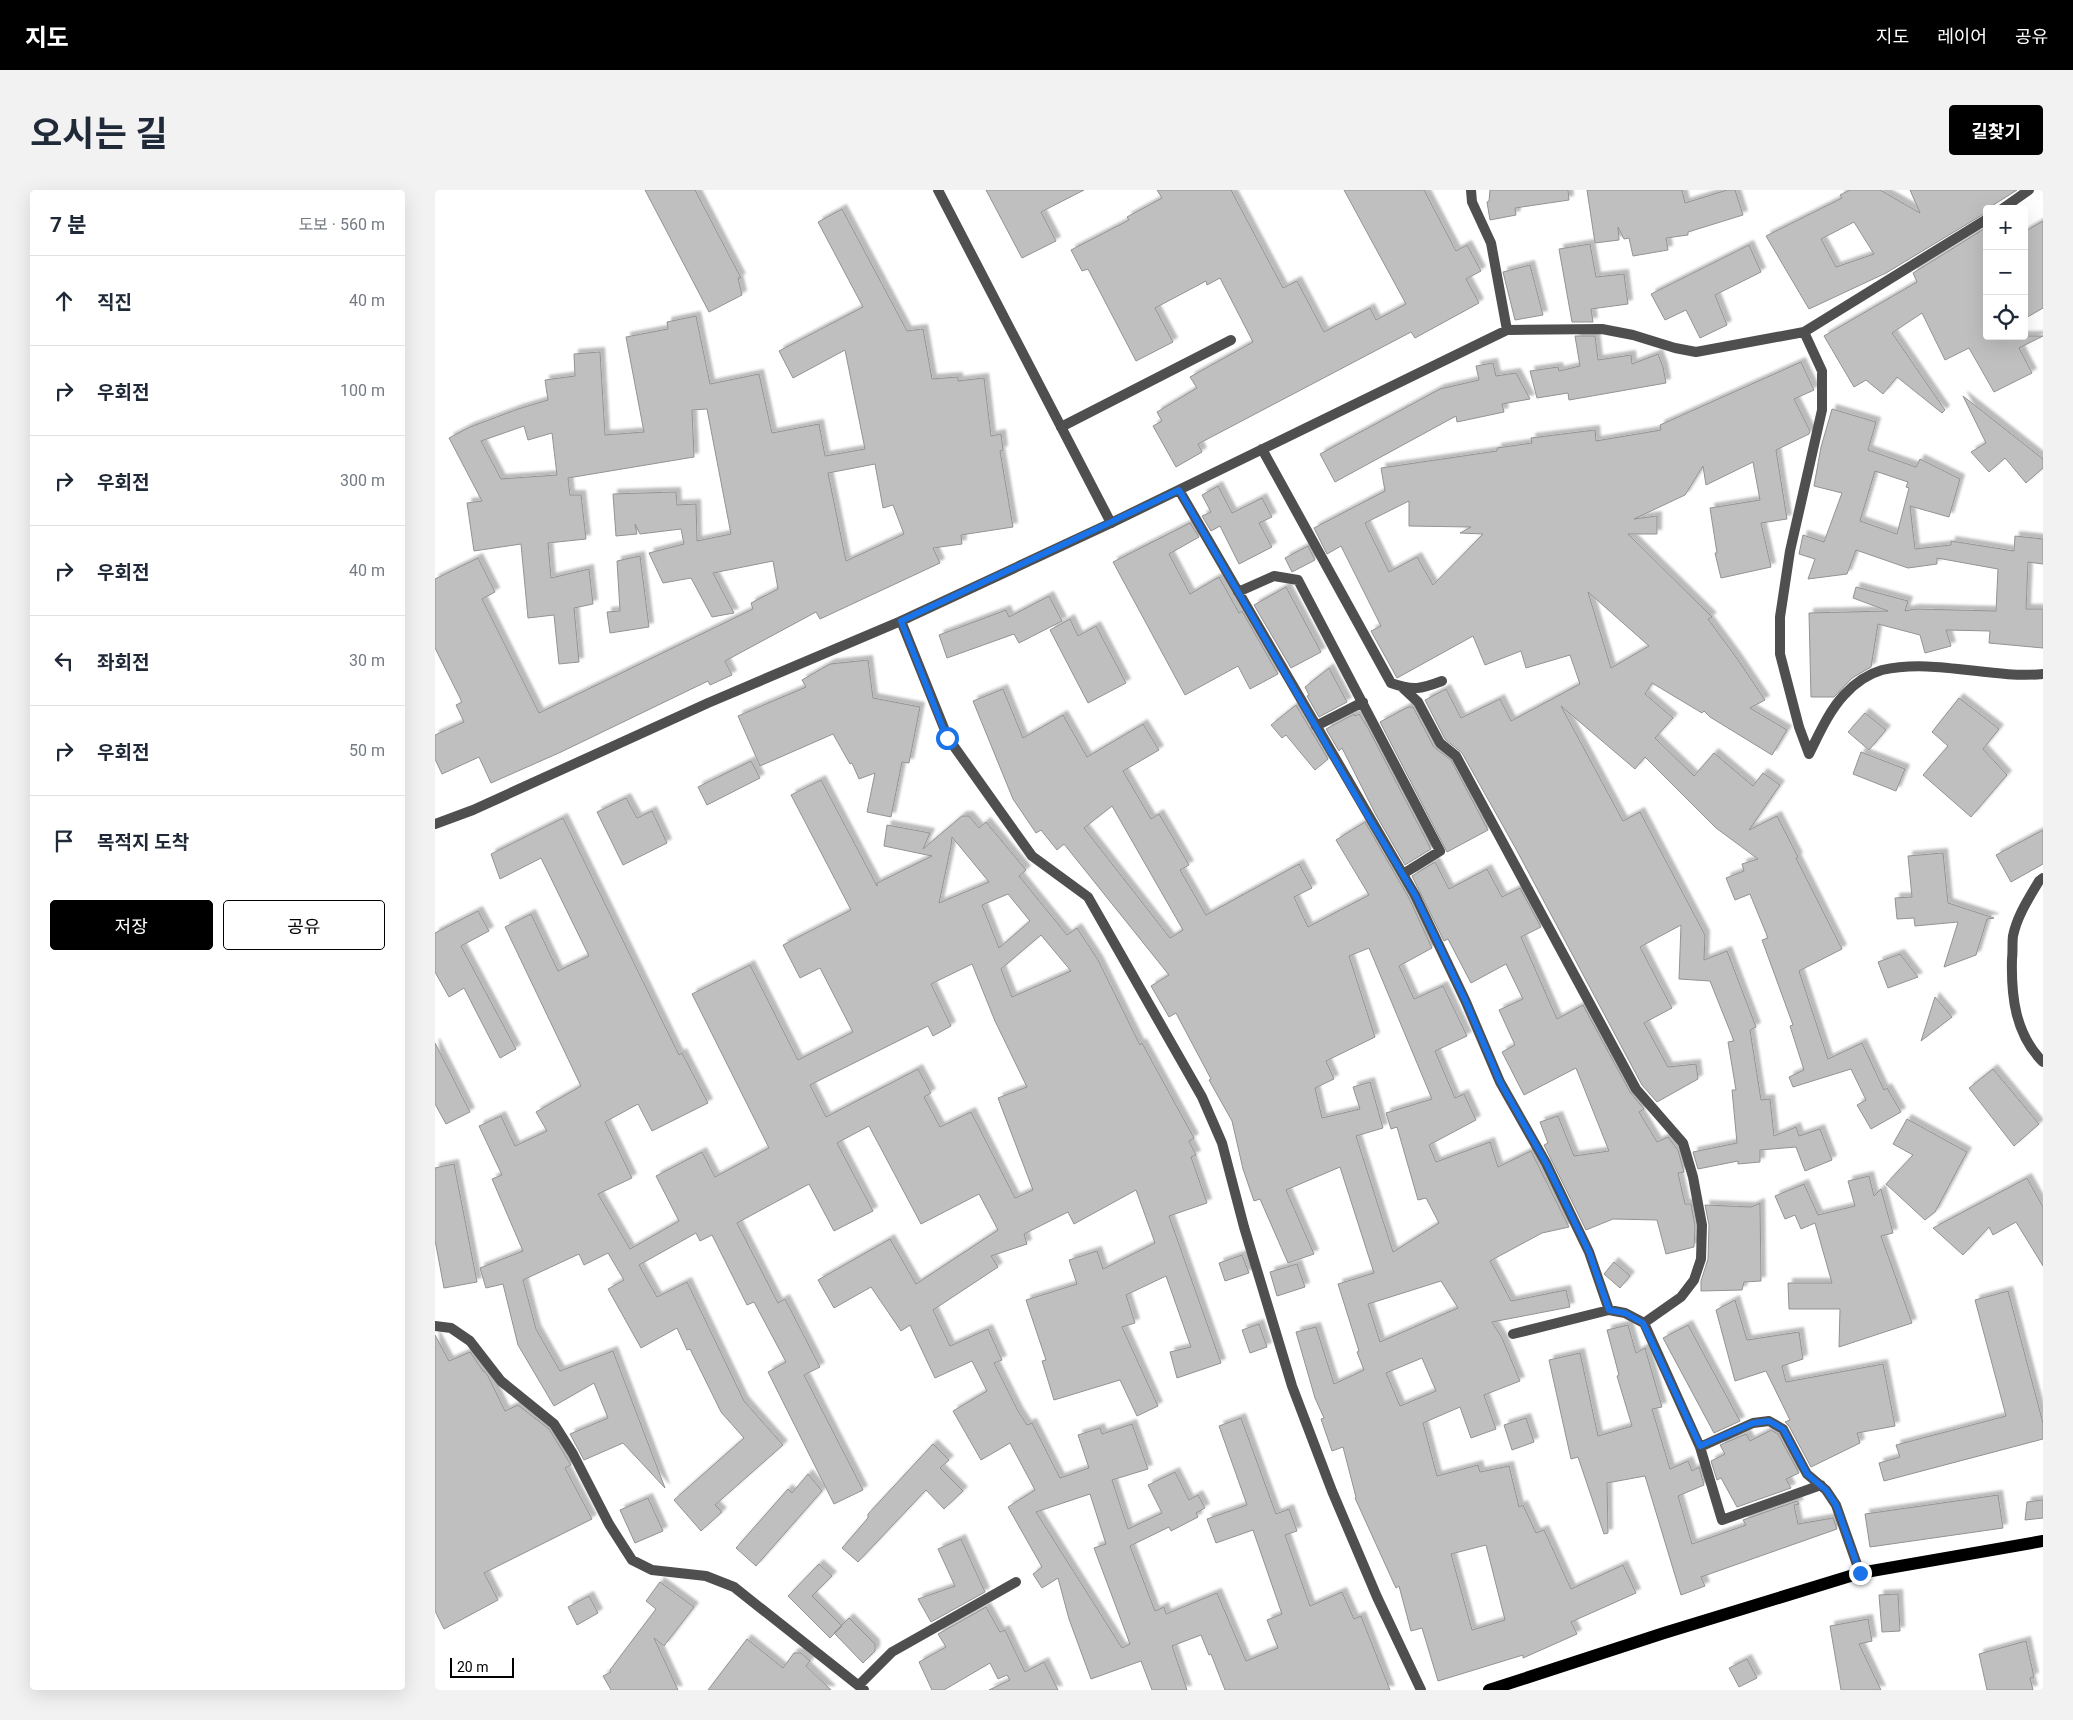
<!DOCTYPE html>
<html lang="ko">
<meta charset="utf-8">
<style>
:root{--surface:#fff;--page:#f2f2f3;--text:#1f2937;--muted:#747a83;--line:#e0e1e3;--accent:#000}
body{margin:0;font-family:Roboto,"Noto Sans KR",sans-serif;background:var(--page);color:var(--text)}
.controls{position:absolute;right:15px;top:15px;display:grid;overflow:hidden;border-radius:5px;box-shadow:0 5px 20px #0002}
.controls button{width:45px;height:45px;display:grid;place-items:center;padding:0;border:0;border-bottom:1px solid var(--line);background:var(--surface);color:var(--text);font:25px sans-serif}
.scale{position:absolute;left:15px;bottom:12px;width:64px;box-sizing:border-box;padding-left:5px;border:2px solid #000;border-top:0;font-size:14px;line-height:18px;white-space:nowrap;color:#000;-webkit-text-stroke:4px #fff;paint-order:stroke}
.stop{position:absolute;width:15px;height:15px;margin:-11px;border:4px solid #1a73e8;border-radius:50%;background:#fff}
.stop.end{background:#1a73e8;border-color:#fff;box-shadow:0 1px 5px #0008}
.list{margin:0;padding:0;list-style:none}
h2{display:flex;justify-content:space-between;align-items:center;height:65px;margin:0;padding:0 20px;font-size:21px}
h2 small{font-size:16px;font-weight:400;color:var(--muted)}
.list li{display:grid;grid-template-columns:32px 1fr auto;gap:15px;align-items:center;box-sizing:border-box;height:90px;padding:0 20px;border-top:1px solid var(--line)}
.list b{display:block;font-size:19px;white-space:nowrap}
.list em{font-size:16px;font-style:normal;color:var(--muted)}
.actions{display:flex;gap:10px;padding:15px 20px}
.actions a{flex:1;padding:11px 0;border:1px solid var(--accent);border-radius:5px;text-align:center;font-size:18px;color:var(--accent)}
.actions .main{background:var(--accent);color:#fff}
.icon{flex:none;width:28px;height:28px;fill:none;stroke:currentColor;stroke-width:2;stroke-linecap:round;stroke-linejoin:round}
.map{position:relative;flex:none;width:1608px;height:1500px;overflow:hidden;border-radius:5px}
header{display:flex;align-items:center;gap:30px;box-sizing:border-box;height:70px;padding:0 25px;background:var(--accent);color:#fff}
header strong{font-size:24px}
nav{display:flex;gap:28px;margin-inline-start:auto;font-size:18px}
.intro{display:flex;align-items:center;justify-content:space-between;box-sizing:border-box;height:120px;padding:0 30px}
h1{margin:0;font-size:35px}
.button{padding:12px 22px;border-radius:5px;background:var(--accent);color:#fff;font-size:18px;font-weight:700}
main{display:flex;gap:30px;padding:0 30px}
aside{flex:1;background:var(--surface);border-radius:5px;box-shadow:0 5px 20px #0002}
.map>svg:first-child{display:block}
.building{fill:#bfbfbf;stroke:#939393;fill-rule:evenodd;filter:url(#shadow)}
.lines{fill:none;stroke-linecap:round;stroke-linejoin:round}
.minor{stroke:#4f4f4f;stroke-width:10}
.tertiary{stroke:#4f4f4f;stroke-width:10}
.primary{stroke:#000;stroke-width:12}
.route{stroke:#1a73e8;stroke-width:6}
</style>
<header>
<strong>지도</strong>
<nav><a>지도</a><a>레이어</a><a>공유</a></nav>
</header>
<div class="intro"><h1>오시는 길</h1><a class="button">길찾기</a></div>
<main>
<aside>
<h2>7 분<small>도보 · 560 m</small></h2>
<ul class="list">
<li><svg class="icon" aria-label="ahead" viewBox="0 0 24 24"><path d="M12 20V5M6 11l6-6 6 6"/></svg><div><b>직진</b></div><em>40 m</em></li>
<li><svg class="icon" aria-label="right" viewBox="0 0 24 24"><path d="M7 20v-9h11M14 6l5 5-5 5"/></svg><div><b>우회전</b></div><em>100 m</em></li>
<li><svg class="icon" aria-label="right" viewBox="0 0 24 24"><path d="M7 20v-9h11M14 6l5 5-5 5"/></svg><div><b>우회전</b></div><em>300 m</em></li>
<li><svg class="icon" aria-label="right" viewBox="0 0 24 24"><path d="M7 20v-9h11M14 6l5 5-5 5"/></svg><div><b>우회전</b></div><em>40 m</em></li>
<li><svg class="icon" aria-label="left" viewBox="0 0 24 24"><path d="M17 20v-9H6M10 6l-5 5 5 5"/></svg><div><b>좌회전</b></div><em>30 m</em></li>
<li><svg class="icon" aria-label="right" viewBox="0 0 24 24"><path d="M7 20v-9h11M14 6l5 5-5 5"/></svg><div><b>우회전</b></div><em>50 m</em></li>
<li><svg class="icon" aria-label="arrive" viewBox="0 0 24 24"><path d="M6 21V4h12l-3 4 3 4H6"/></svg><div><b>목적지 도착</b></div></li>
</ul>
<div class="actions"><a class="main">저장</a><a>공유</a></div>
</aside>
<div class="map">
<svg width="1608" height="1500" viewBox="0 0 1608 1500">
<defs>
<filter id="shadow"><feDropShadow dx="4.5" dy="-4.5" stdDeviation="1" flood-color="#0004"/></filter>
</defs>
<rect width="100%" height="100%" fill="#fff"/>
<path class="building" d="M210,0H260L306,88H303L307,105L274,122Z
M551,0H649L606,22L621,51L587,68Z
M722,0H796L848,98L862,91L889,142L935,118L941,130L971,114L909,0H989L1021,61L1032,55L1046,81L1031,89L1044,113L980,148L976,142L763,254L767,262L741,277L718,236L727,231L722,222L762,198L755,187L818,152L785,88L772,95L771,91L720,118L738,152L701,171L653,79L647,81L636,60L694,30L692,27L727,8Z
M1055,0H1133L1134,10L1080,18L1081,25L1055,30L1052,12L1054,11Z
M1152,0H1247L1250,13L1292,0H1300L1308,25L1253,42V45L1231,48L1233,60L1198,66L1194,48L1189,49L1183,37L1184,50L1160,53Z
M1415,0H1445L1485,23L1475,0H1582L1552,19V22L1451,83L1374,119L1331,46L1407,8L1405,5ZM1419,32L1439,64L1401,77L1386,49Z
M407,19L472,141L488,139L497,189L523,187V191L549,188L556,246L566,244L568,260L565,261L578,337L526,345L527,354L498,358L505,373L385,429L381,422L290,471L297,485L275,495L273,491L126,562L56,593L44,567L7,584L0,569V545L29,532L21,515L27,512L0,458V389L43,368L60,402L47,409L104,523L318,419L316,413L343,399L338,371L278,383L299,423L277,427L256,388L228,393L214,363L249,354L246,339L205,344L200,334L202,344L181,346L178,304L241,302L242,315L261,314L262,351L296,344L272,219L257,220L259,267L133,288L135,305H146L151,349L113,353L116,388L154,379L158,414L139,418L144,472L124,474L119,425L93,428L86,354L39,361L32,313L47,311L14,248L35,237L83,219L113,210L110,190L140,186L139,164L165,162L170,245L209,242L191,147L233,139L232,132L261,126L275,194L324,184L337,243L384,234L390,266L430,259L410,160L358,188L344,161L428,117L383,32ZM89,236L93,250L117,243L122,285L66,289L46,251ZM440,274L448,318L458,315L469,344L411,371L393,283Z
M1608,31V118L1589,129V42Z
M1552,37V146H1608L1584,158L1597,183L1559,202L1534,158L1510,170L1487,123L1457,143L1510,220L1507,223L1462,187L1448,204L1431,190L1419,197L1389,146L1482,92L1478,83Z
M1155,54L1161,87L1189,84L1193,114L1156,119L1158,132H1137L1124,59Z
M1314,55L1326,82L1280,105L1292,135L1265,148L1251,120L1230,130L1216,104Z
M1095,75L1108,125L1080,130L1068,82Z
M1140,146H1160L1163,170L1196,165L1197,174L1223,164L1228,177L1231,193L1134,210L1133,203L1102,208L1095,181L1123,177L1124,181L1145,176Z
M1366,172L1379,200L1359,209L1375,241L1374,244L1341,260L1352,329L1326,333L1336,377L1286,388L1280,363H1282L1275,318L1325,310L1318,272L1271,295L1268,276L1250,305L1199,329L1222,326V344H1193L1277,427L1273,429L1301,467L1330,510L1315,518L1352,540L1337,565L1275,527L1269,521L1267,523L1217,493L1210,504L1238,528L1220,548L1259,586L1279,563L1318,596L1328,583L1345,595L1314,640L1342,626L1363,667L1361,668L1407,759L1364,781L1393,869L1427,853L1449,900L1452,898L1466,922L1436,939L1422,915L1431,910L1416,879L1358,897L1354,887L1369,880L1355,836L1358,835L1327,750L1333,748L1315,704L1300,710L1291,688L1309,681L1307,674L1323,669L1281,638L1210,567L1200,579L1126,516L1188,631L1205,622L1270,745L1269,770L1292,761L1321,837L1315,840L1326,910L1335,909L1339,946L1361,937L1364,946L1385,939L1397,970L1370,981L1361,957L1325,960V972L1303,974V971L1263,979L1258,962L1302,953L1297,900H1301L1293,852L1299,851L1275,791L1244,789L1246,735L1205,757L1237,818L1209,833L1233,877L1261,874L1263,889L1222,912L1207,895L1081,659L1027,563L1010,549L990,510L1011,499L1026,528L1065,509L1076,531L1145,494L1135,465L1091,478L1086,461L1050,475L1038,446L962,488L936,441L946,436L906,356L892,364L879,338L950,301L946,278L1062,261V258L1097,253L1096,248L1160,240L1161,251L1226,240L1225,235ZM974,311V336L1036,337L1025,343L1048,344L998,395L982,367L954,382L930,333ZM1153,402L1214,456L1176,478Z
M1058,173L1061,186L1081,183L1095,209L1067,214L1069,222L1022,232L1021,226L900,292L885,264L1005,199L1044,190L1041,176Z
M1528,206L1608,269V278L1591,293L1570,268L1554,282L1536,262L1551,253Z
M1397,219L1441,232L1433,260L1481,277L1485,269L1525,289L1514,327L1475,316L1480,359L1516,355V351L1579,361L1580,346L1608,349V374L1593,372L1591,419H1608V458L1554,453L1555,441L1511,440L1516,456L1490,463L1485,445L1443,434L1436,477L1417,488L1399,507H1376L1374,423L1453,421L1418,408L1421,397L1473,411L1470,421L1480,419L1561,421L1563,379L1502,368V374L1473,378L1421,360L1412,384L1373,389L1380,369L1364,364L1368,345L1389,352L1407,303L1379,296L1386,257ZM1440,281L1473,292L1471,297L1474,298L1462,344L1425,331Z
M783,296L797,323L827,308L837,327L824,333L837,357L804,374L785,336L776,341L767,326L776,322L767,305Z
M755,333L764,347L734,364L755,404L784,387L804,423L807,421L843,484L815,499L803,476L750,505L678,372Z
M873,356L880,370L857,382L850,368Z
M205,366L214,437L175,443L172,422L185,421L182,371Z
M851,397L886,462L856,478L819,415Z
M614,406L627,431L584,453L579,444L512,468L504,445L571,420L574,427Z
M635,429L643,446L661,436L691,493L653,513L615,440Z
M433,470L438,508L485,517L474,573L467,572L456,627L432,622L440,583L424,589L417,573L415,574L398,544L325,576L303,526L371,497L367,490L395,474Z
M894,478L912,512L884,527L872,506L874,505L870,497Z
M568,499L588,548L628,525L652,567L708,534L724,560L688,581L716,629L724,624L747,663L754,675L745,680L771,725L864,674L877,698L859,707L873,737L934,705L901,650L930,632L974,708L997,758L964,776L979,809L1008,796L1032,846L1000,861L1020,908L1029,904L1041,930L994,955L1001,972L1055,952L1063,977L1096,961L1134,1037L1107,1043L1055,1071L1076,1111L1131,1100L1135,1117L1057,1132L1067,1148L1085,1191L1049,1205L1061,1239L1036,1248L1025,1217L988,1233L1002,1286L1043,1275L1045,1282L1074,1276L1084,1317L1088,1315L1101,1343L1109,1340L1136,1399L1188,1375L1201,1403L1136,1432L1142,1444L1088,1468V1465L1003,1491L987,1438L976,1441L964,1396L961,1398L920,1308L921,1307L908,1257L897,1261L886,1229L889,1228L880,1208L861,1142L881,1137L899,1194L929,1180L922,1162L924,1161L903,1094L939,1083L905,977L851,1000L879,1064L853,1073L825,1009L819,1011L808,979L797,931L774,890L776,889L741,823L734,827L716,796L734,785L629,654L622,660L606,640L601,643L578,609L538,511ZM677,616L748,740L735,748L649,638ZM934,758L997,909L951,923L956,939L962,937L983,1010L991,1008L1004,1033L958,1062L921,946L948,938L935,892L918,897L925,919L887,928L880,898L899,889L891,871L940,847L914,766ZM1006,1091L1023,1118L945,1152L933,1114ZM987,1168L1001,1201L965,1216L951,1183ZM1051,1355L1070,1430L1037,1440L1016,1364Z
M1524,508L1564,539L1548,559L1572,585L1536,627L1488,585L1513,556L1497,542Z
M861,515L893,569L880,580L851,545L847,548L836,535Z
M973,517H978L999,557L1016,570L1053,640L1012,662L945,532Z
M1430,523L1451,540L1434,560L1413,542Z
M919,524L920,526L924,524L933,538L996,659L970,675L941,625L907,558L904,561L891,539Z
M1426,562L1470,579L1461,601L1418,584Z
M316,571L325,588L272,615L263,597Z
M386,590L442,696V693L497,666L449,656L452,635L495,643L488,659L527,626H534L544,638L551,632L591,680L584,686L632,745L642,738L663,770L705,855L707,853L759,948L754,951L761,965L756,967L772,1013L734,1026L786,1173L742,1188L735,1162L756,1157L731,1086L691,1105L700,1133L687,1137L723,1216L702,1226L685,1190L619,1210L607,1171L611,1170L591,1110L642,1094L634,1070L662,1061L668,1079L720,1053L701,1000L639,1034L633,1022L589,1044L592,1054L556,1066L563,1077L498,1120L515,1156L553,1139L567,1170L559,1173L583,1221L592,1235L597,1233L625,1288L654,1278L643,1245L665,1238L667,1244L697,1234L713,1279L677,1290L693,1339L727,1323L713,1295L740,1282L754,1310L763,1305L770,1318L761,1323L763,1327L736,1341L734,1337L695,1356L720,1421L729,1417L731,1424L782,1403L811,1471L843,1458L832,1430L847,1424L818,1340L781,1353L772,1329L812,1315L784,1236L806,1228L841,1324L854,1319L862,1341L850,1345L875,1416L907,1402L919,1429L926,1426L955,1500H790L776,1464L774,1465L766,1445L737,1456L752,1500H717L706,1471L656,1489L634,1429L623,1388L607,1398L598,1384L607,1377L573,1317L600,1300L575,1253L546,1270L518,1221L552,1201L537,1171L500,1188L475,1135L466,1141L436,1097L399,1118L383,1090L455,1049L481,1094L563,1040L544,1004L486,1034L434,936L402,953L438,1021L399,1041L374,994L302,1033L343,1113L350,1109L385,1177L369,1185L428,1300L399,1314L333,1182L351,1172L319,1112L312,1115L277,1045L265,1051L261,1043L204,1075L222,1107L252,1092L309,1211L348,1255L280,1315L287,1322L266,1341L239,1310L309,1248L286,1222L255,1159L252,1160L242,1138L206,1158L173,1099L189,1090L173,1063L149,1075L144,1064L88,1090L101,1139L125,1181L178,1161L230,1298L188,1253L149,1270L135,1244L173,1228L159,1193L119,1216L83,1155L68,1094L51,1098L45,1078L88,1061L57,989L67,985L44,936L66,926L80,956L112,941L101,922L146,896L70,737L96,724L123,781L154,766L106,668L65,689L56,664L128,628L244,865L247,863L273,913L217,941L203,914L170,932L197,988L163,1004L195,1059L244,1031L221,986L267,962L280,987L334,958L257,804L315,775L363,870L418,842L385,778L365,788L348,755L416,720L356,605ZM517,647L554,692L504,713L516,656ZM573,704L595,731L564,758L547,715ZM606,745L636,781L577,807L566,779ZM537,774L560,831L592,897L563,908L598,1000L580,1008L536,922L505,937L489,907L496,903L483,879L391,927L375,895L493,836L498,846L516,836L496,794ZM655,1304L671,1354L659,1358L695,1454L687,1458L601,1322Z
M191,608L202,628L217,621L232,653L188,675L162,622Z
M1608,640V674L1576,692L1561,665Z
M1508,663L1513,713L1559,728L1552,729L1541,765L1509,777L1523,732L1480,736L1479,728L1462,729L1460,708L1477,707L1473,666Z
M1000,672L1014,699L1052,679L1067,707L1085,698L1106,737L1086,747L1122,829L1148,815L1195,902L1209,919L1204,922L1222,952L1233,947L1243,960L1249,982L1243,983L1250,1014H1256L1260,1036L1259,1057L1231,1064L1222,1030L1178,1029L1151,1040L1109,955L1113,953L1105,932L1123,926L1139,966L1174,961L1141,878L1089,905L1067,862L1080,855L1064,820L1088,809L1071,774L1036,793L1013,749L1009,751L977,686Z
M43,721L54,741L26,756L81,859L65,868L29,798L14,807L0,782V743Z
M1465,764L1483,787L1453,798L1443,772Z
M1500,807L1517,827L1486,851Z
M0,853L35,922L11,934L0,914Z
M1558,879L1604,934L1579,956L1534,898Z
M1472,929L1532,962L1500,1022L1490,1030L1451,994L1478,965L1458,954Z
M19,974L42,1092L9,1098L0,1050V978Z
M1434,986L1439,1006L1446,999L1458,1043L1446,1046L1477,1133L1404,1157L1405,1119H1354L1353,1093H1397L1380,1033L1366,1039L1360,1025L1350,1029L1340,1006L1369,994L1383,1025L1420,1016L1413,991Z
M1592,988L1608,1017V1076L1581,1032L1558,1045L1554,1037L1528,1065L1498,1038Z
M1325,1013L1326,1091L1309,1092L1307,1100L1266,1101V1091L1273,1069L1274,1035L1270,1015L1316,1017Z
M807,1065L814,1083L790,1091L784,1073Z
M1179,1072L1195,1086L1185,1098L1169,1084Z
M862,1074L870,1097L842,1106L835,1082Z
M1573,1101L1608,1233V1249L1449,1291L1444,1273L1465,1267L1461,1255L1571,1226L1540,1110Z
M1300,1110L1312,1150L1364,1142L1368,1169L1347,1176L1351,1192L1448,1174L1460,1236L1422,1243L1425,1253L1376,1277L1354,1236L1350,1232L1355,1230L1331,1181L1300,1191L1281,1120Z
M824,1134L832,1157L815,1163L807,1140Z
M1193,1135L1201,1163L1210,1158L1227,1217L1217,1219L1235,1279L1253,1271L1257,1281L1264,1277L1269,1295L1243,1306L1257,1354L1311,1335L1308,1330L1362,1311L1364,1314L1359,1315L1363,1334L1398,1328L1402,1339L1266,1387L1270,1396L1246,1405L1210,1286L1172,1293L1173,1343L1169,1344L1143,1267L1136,1269L1114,1170L1145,1163L1163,1246L1197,1236L1182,1186L1184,1185L1172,1140Z
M1253,1135L1305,1231L1279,1243L1228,1148Z
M0,1145L14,1171L35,1162L48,1181H49L53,1186L70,1221L83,1215L114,1239L136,1275L130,1278L157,1329L49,1383L63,1410L9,1439L0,1421Z
M1091,1228L1099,1252L1077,1260L1069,1235Z
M1336,1240L1343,1244L1364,1283L1351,1289L1356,1298L1302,1317L1286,1288L1282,1290L1276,1271L1290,1264L1285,1255L1311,1244L1315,1251Z
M498,1254L514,1270L505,1278L528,1301L509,1319L491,1300L423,1372L407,1358L433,1328V1324Z
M373,1284L387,1301L321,1376L301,1358L353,1299L357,1303Z
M1563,1305L1568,1338L1435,1357L1430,1324Z
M213,1308L228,1341L200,1353L185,1320Z
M1608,1310V1328L1590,1330L1592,1312Z
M526,1349L550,1402L496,1432L483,1409L520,1396L503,1359Z
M384,1374L397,1386L377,1406L407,1436L395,1448L353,1406Z
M225,1392L259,1417L229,1456L219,1448L243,1500H176L168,1486L176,1482L175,1480L221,1419L211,1411Z
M1463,1404L1465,1441L1447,1442L1444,1405Z
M154,1406L163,1423L142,1435L133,1417Z
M551,1417L565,1442L570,1440L590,1482L609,1472L623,1500H554L575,1490L572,1485L563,1489L555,1473L509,1500H497L484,1472L511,1457L503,1444Z
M414,1428L440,1454V1461L428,1473L399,1443Z
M1433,1429L1437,1451L1424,1454L1446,1500H1406L1395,1436Z
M312,1449L348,1478L359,1463H366L375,1471L371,1476L396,1500H273Z
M1591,1451L1599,1487L1595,1488L1598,1500H1552L1544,1464Z
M1312,1469L1322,1488L1304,1497L1294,1478Z"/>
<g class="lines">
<path class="minor" d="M1036,0L1037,12L1056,53L1072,140
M1567,19L1594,0
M1369,142L1387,181V220L1355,361L1345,427V464L1364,537L1374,564
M626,237L796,150
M827,259L956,493C978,501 986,499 1007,491
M744,300L980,705L1031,812L1065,892L1111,973L1154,1062L1174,1120
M676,333L1072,140L1167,139L1198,145L1240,158L1261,162L1369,142L1552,29
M803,402L839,386L863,390L1005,661L968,684
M968,498L983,512L1005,553L1021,566L1201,899L1248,953L1258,987L1267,1035L1266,1069L1259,1090L1246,1107L1209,1133
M881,536L928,512
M1374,564C1384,544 1394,521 1409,505C1419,494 1433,484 1447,480C1499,468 1556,489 1608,484
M1608,688L1604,691C1594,708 1582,726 1578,746C1577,753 1578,761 1577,769C1576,806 1580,844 1608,872
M0,1136L16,1138L35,1151L66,1191L119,1234L138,1264L174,1334L197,1370L217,1380L271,1386L299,1397L429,1500
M1078,1144L1174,1120L1190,1123L1209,1133L1265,1257L1287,1330L1386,1295
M1265,1257L1318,1233L1334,1231L1348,1239L1372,1284L1391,1300L1401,1315L1425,1383
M424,1495L457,1462L581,1392"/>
<path class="tertiary" d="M466,431L513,548L597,666L653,707L767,907L787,953L809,1037L857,1196L897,1301L942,1407L986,1500
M0,634L38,620L273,513L466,431L676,333L503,0"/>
<path class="primary" d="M1054,1500L1229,1443L1425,1383L1608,1351"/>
</g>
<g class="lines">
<path class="route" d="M512,548L466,431L744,300L925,613L980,705L1031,812L1065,892L1111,973L1154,1062L1174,1120L1190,1123L1208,1133L1265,1256L1318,1233L1334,1231L1348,1239L1372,1284L1391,1300L1401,1315L1425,1383"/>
</g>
</svg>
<div class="controls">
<button>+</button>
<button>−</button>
<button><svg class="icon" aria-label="locate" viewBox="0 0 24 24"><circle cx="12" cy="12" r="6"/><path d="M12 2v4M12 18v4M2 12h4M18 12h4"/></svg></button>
</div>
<div class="scale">20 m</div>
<div class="stop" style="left:512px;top:548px"></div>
<div class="stop end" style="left:1425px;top:1383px"></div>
</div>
</main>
